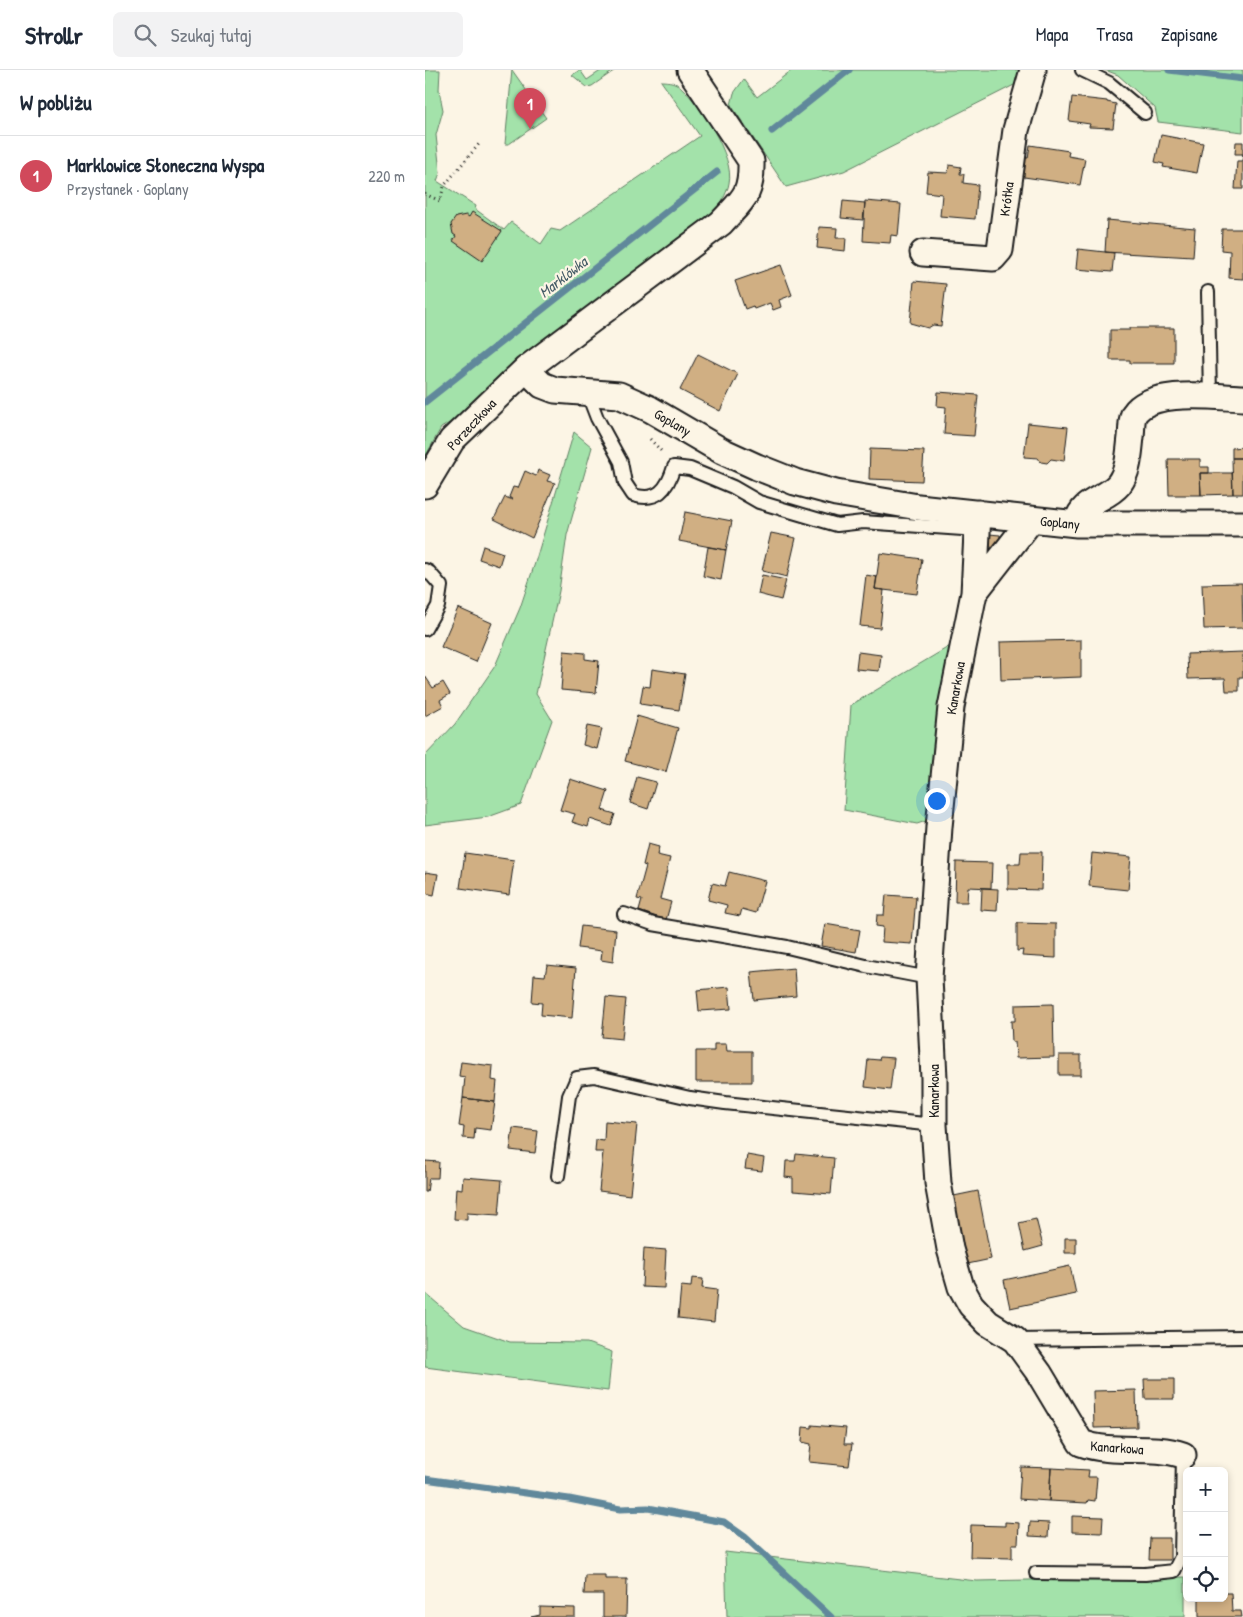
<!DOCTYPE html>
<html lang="pl">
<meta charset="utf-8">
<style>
:root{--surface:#fff;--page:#f2f2f3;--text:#1f2937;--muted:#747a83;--line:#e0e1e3;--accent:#d1495b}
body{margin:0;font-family:"Patrick Hand",sans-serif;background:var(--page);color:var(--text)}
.controls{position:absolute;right:15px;bottom:15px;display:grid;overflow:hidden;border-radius:8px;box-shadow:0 2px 8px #0003}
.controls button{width:45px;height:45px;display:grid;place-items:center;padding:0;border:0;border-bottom:1px solid var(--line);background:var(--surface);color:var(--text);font:25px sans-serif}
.you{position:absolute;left:511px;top:730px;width:18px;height:18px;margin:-12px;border:4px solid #fff;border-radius:50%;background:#1a73e8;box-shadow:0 0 0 8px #1a73e833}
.badge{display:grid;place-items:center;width:32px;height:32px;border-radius:50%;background:var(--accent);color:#fff;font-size:16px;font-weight:700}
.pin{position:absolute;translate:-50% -41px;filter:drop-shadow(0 1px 2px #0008)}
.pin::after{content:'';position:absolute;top:26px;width:18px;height:15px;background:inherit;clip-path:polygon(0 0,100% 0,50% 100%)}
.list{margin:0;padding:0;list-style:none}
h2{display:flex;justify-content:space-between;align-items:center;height:65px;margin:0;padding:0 20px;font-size:21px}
h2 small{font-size:16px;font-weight:400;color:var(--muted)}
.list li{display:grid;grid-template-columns:32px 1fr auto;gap:15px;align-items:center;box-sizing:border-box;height:80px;padding:0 20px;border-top:1px solid var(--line)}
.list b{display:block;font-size:19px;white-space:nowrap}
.list p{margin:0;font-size:16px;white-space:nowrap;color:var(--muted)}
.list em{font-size:16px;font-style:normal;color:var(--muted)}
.icon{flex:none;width:28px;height:28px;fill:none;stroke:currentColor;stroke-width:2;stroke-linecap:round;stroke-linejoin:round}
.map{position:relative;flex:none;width:818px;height:1547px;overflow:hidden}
header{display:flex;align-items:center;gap:30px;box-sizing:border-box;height:70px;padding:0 25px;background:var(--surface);border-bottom:1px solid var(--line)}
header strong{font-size:24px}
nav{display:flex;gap:28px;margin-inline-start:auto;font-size:18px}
.search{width:350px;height:45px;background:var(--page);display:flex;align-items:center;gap:12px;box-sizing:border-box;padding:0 18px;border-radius:8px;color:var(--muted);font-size:19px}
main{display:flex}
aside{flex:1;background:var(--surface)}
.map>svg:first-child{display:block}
.green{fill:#a3e2aa;stroke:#607f63}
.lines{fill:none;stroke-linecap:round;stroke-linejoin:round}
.stream{stroke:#61889b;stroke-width:7}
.building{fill:#d0af83;stroke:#1c1c1c}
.lane-casing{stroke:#1c1c1c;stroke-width:16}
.street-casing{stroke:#1c1c1c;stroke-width:29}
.path{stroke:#1c1c1c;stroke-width:3;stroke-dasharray:1 4;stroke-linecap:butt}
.lane{stroke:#fcf5e5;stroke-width:12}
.street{stroke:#fcf5e5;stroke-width:25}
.labels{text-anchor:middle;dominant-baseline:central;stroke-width:4.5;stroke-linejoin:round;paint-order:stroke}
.street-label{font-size:14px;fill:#1c1c1c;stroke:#fcf5e5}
.water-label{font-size:15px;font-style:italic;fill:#445b66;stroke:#fcf5e5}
</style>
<header>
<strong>Strollr</strong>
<div class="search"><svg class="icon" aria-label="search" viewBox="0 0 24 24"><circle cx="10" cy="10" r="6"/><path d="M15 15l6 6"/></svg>Szukaj tutaj</div>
<nav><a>Mapa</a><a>Trasa</a><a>Zapisane</a></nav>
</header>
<main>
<aside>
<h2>W pobliżu<small></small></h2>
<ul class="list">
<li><span class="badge">1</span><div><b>Marklowice Słoneczna Wyspa</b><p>Przystanek · Goplany</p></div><em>220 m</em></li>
</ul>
</aside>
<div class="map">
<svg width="818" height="1547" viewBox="0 0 818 1547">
<rect width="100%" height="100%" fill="#fcf5e5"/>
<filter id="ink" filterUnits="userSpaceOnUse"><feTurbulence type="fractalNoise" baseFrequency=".02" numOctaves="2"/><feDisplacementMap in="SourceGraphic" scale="10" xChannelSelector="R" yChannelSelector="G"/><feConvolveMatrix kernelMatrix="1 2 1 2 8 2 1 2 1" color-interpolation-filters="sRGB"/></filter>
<g filter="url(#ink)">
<path class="green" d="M0,0H15L14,20L18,40L11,65L15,103L12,111L51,136L50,139L79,160L86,152L116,174L126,159L135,161L275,66L236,11C244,11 251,12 257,18C275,35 310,87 304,113C303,121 297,130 294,138L76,304L34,347L16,358L0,387Z
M87,0L121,48L84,74H80Z
M155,0L162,10L177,0H190L167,16L162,17L147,5Z
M367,0H599L597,11L419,101L361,117L306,35L309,23L319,9L332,27Z
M680,0H818V62L733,52L730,38L693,5Z
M149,362L167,377L142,465L134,521L111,624L127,650L96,735L63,747L0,755V686L30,654L70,596L95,538L110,493Z
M525,576L507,749L492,754L419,740L426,635Z
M0,1223L39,1256L85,1272L162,1273L187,1282L183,1321L0,1297Z
M300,1482L552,1511L760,1507V1547H302Z"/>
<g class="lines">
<path class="stream" d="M744,0L818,9
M347,61L424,0
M0,332L292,102
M0,1409L144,1429L195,1439L223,1438L299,1452L320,1467L406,1547"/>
</g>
<path class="building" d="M647,27L682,31V32L691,34L688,58L664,57L665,54L644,51Z
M736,65L778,73L772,103L738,97L739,94L730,92Z
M811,72H818V119H810L812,91H817L818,84H810Z
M605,75L644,81L643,86L660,89L655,115L592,106L595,87L603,88Z
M524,95L536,97L535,104H539L538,113L553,115L550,149L515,146L517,124L501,122L503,102L523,103Z
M418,131L440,133L438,150L416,148Z
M440,131L476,134L473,166L466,165L465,173L438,171Z
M47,142L77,161L57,191L28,171L31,166L28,164L26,154L31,147L41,145L44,147Z
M682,150L770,158L768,187L680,182Z
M394,157L412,158L411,168H421L420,181L392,178Z
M797,159H818V209L804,208L805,181L796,180Z
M653,179L689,183L687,202L651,199Z
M356,195L367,225L354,230L356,237L348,240L345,233L329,239L328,236L320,239L310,211Z
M489,211L521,214L516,256L508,255L503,258L485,253Z
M705,258H749V293H705V290H685V260H705Z
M273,284L313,304L295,341L255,320Z
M513,322L553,325L549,366L519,364L521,337L512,336Z
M603,353L643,357L639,391L626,389L622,393L616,392L613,388L599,387Z
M818,377V388H807V378Z
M445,379L499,381L497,411L444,409Z
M807,388H818V424H808Z
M743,389H775V397H784V403H775L776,425H744Z
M113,400L125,405L122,411L130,413L107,468L69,449L80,427L88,430L84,427L88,417L93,418L100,401L111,406Z
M775,403H807L808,424L776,425Z
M260,442L307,451L301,480L254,471Z
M346,463L371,468L362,507L337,501Z
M564,464L575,465V477L563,476Z
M58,476L78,483L74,496L54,489Z
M283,477L301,480L296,510L278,506Z
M455,483L497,489L492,524L450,519Z
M337,505L361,510L356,530L333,524Z
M441,505L452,507L450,519L459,520L455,558L435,556Z
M817,513L818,558L779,559L777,514Z
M33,538L67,553L51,592L16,577Z
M656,570V607L576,610L575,572Z
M139,581L160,583V589L174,591L171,623L136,620Z
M433,582L456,585L454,601L431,599Z
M818,582V607H814V621H801L800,608L763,609L762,584Z
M227,599L260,604L254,640L215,634L218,616L225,617Z
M0,606L8,618L18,612L25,624L15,630L18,636L0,646Z
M212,646L253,658L241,702L200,691Z
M162,656L177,659L172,679L158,675Z
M212,707L231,712L223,739L205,733Z
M145,709L183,721L177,740L190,744L186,756L165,749L163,757L147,752L150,744L135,740Z
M223,774L234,777L232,785L245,788L235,829L246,832L241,850L214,841L217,830L212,829L221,796L218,795Z
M596,782H617L616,820L583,819V794H595Z
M40,783L89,790L84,825L35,818Z
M667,783L706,787L703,820L664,816Z
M531,792L567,793L566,818L543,817L542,832H530Z
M0,802L13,804L9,825L0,823Z
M304,802L340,811L331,843L317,839L315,846L300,843L302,835L283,830L287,813L300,816Z
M557,818L573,819L572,841L556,840Z
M461,825L491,827L487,874L457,872L458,857L451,856L452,845H459Z
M592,853L631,854V888L597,886L598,880L592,881Z
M400,854L435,860L431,882L396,876Z
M156,856L191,860L188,892L176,890L177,881L153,878Z
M122,895L151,898L147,948L116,945L117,933L107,932L109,905L120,906Z
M369,898L371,926L329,930L326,902Z
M304,917L306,939L274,941L272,920Z
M181,927L201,929L197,969L177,967Z
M628,934L629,987L591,988L590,972H587L586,951H590V935Z
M289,974H301L302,981H327V1012H271V981H289Z
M634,985H656V1005H634Z
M455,987L469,988L465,1020L440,1017L443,989L454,990Z
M36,992L68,996L67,1010L72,1011L70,1032L38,1028L40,1007L34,1006Z
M38,1028L70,1032L66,1060L50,1058L49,1069L38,1068L39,1057L34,1056Z
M180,1051L212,1054L205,1125L174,1121L178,1082H170L171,1070L179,1071Z
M88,1058L113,1061L110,1083L85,1080Z
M371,1084L409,1088L406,1124L368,1121V1108L360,1107L361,1091H370Z
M322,1085L339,1088L337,1101L320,1099Z
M0,1091L14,1092L13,1108H4L2,1122H0Z
M38,1107L77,1110L74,1145L42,1143V1150L29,1149L31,1118L37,1119Z
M553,1121L566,1189L538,1195L524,1127Z
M611,1149L618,1176L600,1181L594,1153Z
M640,1168H651V1183H640Z
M219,1178L241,1180L239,1218L217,1217Z
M645,1196L651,1224L585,1238L579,1210Z
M267,1208L278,1209L277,1218L292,1220L289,1252L253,1248L256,1216L266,1217Z
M719,1309H749V1329H720Z
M711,1320L712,1357L669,1358L668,1321Z
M387,1355L421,1358L419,1374H427L424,1396L384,1392L386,1374L377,1372L378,1357L387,1358Z
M596,1397L626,1398L624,1431L594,1429Z
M626,1398L664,1400L663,1407H672L670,1431L663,1430L662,1433L624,1431Z
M647,1446L678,1447L677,1463L647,1462Z
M580,1452L594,1453L593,1474H587V1488L545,1487L546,1455L580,1456Z
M605,1452L624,1453L623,1467L604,1466Z
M725,1468H745V1490H724Z
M160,1505H180V1509H202L201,1547H178V1524H159Z
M799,1523H806L807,1541H816L817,1547H774V1528H799Z
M115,1537L150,1538V1547H106L115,1545Z"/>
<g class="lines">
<defs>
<path id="lane" d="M657,0L684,13L720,43
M783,222L785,327
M162,322L172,348L196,392L200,413L208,425C232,432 242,420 249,397L265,399L308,417L334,432L412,455L438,452L552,460
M0,500L4,502L16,516L13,536L0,559
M199,844L228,854L362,877L441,896L504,908
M133,1106L144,1026L152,1008L169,1006L265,1028L300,1033L509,1055
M590,1270L818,1267
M611,1503L720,1504L749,1501L756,1487L758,1385"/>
<path id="street" d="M498,183L568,188L575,180L591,60L608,0
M101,299L117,315L130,320L194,325L225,339L297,381L332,397L370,412L411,423L493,437L652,454H818
M0,415L27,370L101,299L296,153C318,129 327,125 326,91L265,0
M553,443L549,523L526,637L514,757L504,908L509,1008V1055L513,1113L525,1179L536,1217L546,1235L563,1253L590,1270L614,1303L656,1373C689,1385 725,1374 758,1385
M652,454C656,429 680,431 694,414C704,400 704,383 706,367C707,360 706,350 709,344C726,318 790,327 818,328
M549,523L606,450"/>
</defs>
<use href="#lane" class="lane-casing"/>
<use href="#street" class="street-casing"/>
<path class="path" d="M0,124L15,131L19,116L54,74
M225,369L238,383"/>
<use href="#lane" class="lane"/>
<use href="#street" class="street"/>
</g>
</g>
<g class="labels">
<g class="street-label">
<text transform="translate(581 129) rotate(-83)">Krótka</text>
<text transform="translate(248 352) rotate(30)">Goplany</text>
<text transform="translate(46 354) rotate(-47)">Porzeczkowa</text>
<text transform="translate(635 452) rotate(5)">Goplany</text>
<text transform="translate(530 618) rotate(-80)">Kanarkowa</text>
<text transform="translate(508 1021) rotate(-90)">Kanarkowa</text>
<text transform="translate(692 1377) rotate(4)">Kanarkowa</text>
</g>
<g class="water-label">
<text transform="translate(138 207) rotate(-38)">Marklówka</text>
</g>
</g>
</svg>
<div class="controls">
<button>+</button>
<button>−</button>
<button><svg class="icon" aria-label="locate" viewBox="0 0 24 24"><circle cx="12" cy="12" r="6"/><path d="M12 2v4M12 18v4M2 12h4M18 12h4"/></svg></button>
</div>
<div class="you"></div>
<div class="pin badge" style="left:105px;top:59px">1</div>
</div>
</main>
